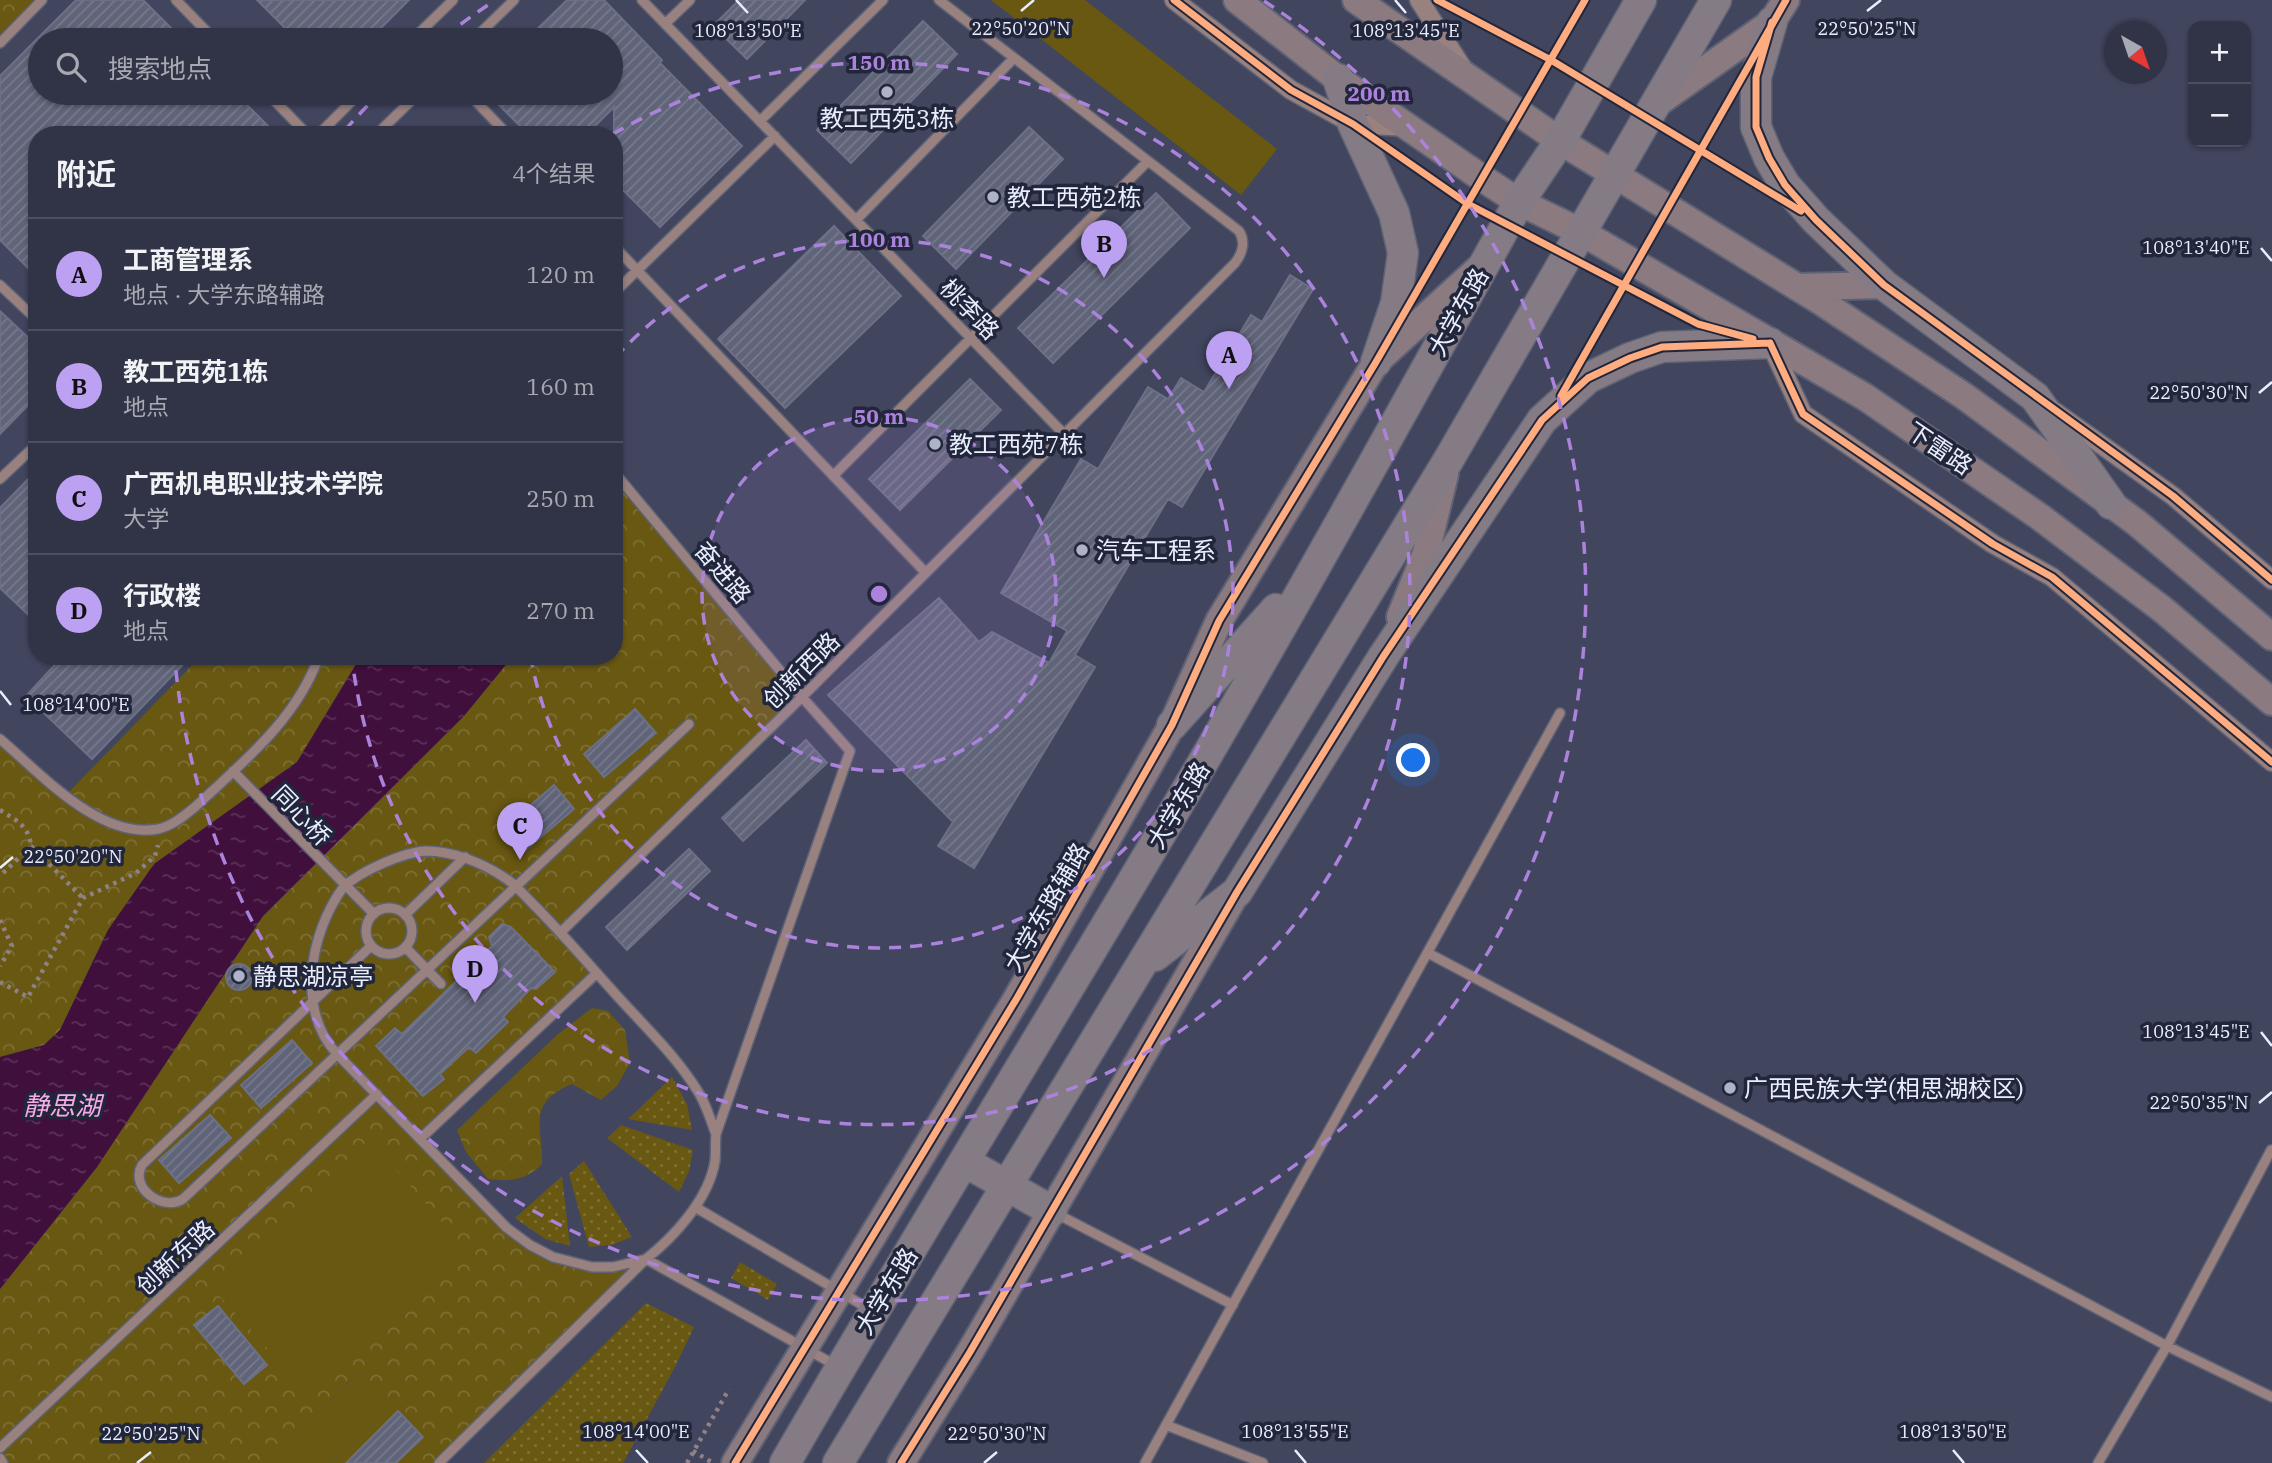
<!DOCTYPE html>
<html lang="zh">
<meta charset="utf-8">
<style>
:root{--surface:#313446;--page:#3d3f51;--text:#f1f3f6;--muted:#a8aab3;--line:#4c4f5f;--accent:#bca0f2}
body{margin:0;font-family:"IBM Plex Serif","Noto Sans SC",serif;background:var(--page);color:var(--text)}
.controls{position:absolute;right:21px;top:21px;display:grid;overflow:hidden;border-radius:14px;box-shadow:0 2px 5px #0004}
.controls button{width:63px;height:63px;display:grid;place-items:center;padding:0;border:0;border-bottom:2px solid var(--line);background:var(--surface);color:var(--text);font:35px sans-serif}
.compass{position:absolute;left:2104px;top:21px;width:63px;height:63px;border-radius:50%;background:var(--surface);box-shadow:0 2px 5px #0004;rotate:140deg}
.you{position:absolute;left:1414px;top:761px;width:24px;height:24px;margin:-18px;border:5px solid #fff;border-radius:50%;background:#1a73e8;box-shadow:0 0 0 10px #1a73e833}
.badge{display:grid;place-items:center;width:46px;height:46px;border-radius:50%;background:var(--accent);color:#111;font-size:23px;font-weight:700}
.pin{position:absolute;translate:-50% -58px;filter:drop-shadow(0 2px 4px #0008)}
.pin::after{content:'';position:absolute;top:37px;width:24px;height:21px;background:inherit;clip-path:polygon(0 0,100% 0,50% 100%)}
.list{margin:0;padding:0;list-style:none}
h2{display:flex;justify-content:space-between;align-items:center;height:91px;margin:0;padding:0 28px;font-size:30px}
h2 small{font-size:23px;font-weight:400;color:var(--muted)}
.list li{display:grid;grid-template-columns:46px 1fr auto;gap:21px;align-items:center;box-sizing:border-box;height:112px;padding:0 28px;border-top:2px solid var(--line)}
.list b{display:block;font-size:26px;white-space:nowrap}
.list p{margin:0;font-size:23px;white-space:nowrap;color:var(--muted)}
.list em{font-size:23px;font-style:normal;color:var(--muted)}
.icon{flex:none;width:38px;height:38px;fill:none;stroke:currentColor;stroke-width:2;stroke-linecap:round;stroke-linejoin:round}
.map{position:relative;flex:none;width:2272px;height:1463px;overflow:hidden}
.search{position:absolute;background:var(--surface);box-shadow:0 2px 5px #0004;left:28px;top:28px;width:595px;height:77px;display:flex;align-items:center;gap:18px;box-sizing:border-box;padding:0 24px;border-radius:38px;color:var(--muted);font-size:26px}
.panel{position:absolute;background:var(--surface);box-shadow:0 2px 5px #0004;left:28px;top:126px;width:595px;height:539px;border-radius:28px}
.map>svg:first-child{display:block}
.grass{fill:url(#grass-dots)}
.forest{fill:url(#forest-crowns);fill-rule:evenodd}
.garden{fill:#685811}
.water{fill:url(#water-ripples)}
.building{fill:url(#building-hatch);stroke:#6c7086;stroke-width:2}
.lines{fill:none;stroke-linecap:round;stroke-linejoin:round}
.lane-casing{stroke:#5e6275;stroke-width:12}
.street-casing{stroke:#5e6275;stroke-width:21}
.secondary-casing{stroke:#5e6275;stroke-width:30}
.primary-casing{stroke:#5e6275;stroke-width:33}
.path{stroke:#8f8287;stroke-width:4.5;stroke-dasharray:3.5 5;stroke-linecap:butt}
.lane{stroke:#98817f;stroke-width:9}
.street{stroke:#98817f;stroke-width:18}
.secondary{stroke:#8b7b81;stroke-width:26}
.primary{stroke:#847b84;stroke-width:30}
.cycleway-casing{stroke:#22263b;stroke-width:11}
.cycleway{stroke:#ffac80;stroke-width:7}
.ticks{fill:none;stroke:#e9eeff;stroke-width:2.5}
.ring{fill:none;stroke:#ac83dc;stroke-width:3.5;stroke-dasharray:12 9}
.poi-dot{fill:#aeb3c7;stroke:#22263b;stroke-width:2.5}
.labels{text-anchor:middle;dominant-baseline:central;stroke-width:7;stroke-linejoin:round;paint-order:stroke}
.poi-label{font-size:24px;fill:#e9eeff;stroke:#22263b;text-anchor:start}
.street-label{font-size:24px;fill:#e9eeff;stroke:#22263b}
.water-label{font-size:26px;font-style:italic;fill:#f8aae7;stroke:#22263b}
.ticks-label{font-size:18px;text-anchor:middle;fill:#e9eeff;stroke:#22263b;stroke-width:7;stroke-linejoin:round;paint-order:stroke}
.centre{fill:#ac83dc;stroke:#22263b;stroke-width:3.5}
.ring-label{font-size:21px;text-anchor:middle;font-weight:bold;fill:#ac83dc;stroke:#22263b;stroke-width:7;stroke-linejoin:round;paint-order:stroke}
</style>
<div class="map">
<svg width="2272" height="1463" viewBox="0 0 2272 1463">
<defs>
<pattern id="grass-dots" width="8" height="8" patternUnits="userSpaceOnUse" patternTransform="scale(1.75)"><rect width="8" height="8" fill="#685811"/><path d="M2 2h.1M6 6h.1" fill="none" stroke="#7e7035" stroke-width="1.8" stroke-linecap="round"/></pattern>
<pattern id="forest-crowns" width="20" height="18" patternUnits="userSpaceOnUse" patternTransform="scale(1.75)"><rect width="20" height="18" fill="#685811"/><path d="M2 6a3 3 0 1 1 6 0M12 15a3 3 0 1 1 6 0" fill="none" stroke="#7e7035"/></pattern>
<pattern id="water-ripples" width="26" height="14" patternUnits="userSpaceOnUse" patternTransform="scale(1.75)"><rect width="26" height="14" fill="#410f3c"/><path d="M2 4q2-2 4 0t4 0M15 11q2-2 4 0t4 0" fill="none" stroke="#5c3259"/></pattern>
<pattern id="building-hatch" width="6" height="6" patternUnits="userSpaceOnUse" patternTransform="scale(1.75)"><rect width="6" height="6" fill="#606479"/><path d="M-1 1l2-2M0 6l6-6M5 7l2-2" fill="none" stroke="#777a8d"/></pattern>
</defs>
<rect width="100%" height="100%" fill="#41455e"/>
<path class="grass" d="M672,1077L687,1104L692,1130L628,1119Z
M621,1125L693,1150L689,1171L679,1192L607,1138Z
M584,1161L632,1237L611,1245L589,1247L569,1174Z
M562,1176L570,1246L545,1239L515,1218Z
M740,1262L777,1284L768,1300L731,1278Z
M646,1303L694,1327L676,1365L623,1463H484Z"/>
<path class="forest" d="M0,0H42L0,43Z
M614,472L802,697L561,932L597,973L421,1139L530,1245L592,1267L646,1259L439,1463H396L423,1437L398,1412L346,1463H332L392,1404L360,1371L267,1463H3L0,1458V1289L97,1167L263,916L464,716L513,656H614ZM635,709L655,732L605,777L584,754ZM573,808L522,853L502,831V830ZM502,924L511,927L554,972L536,989L531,988L503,1017L508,1022L476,1053L469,1047L440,1074L444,1079L424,1096L380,1049L402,1034L492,946L489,937ZM292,1040L312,1063L261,1107L241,1084ZM211,1116L230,1138L179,1183L159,1160ZM217,1306L267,1365L245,1384L194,1326Z
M201,656H361L297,762L154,864L108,930L60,1030L44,1045L0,1057V739L66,795Z
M592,1008L608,1011L625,1030L630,1063L617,1086L601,1100L572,1084C526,1103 543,1126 542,1164C527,1180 510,1182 488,1179L466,1152L457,1130L557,1035Z"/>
<path class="garden" d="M991,0H1085L1277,149L1241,195Z
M369,1140L465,1248L306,1391L209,1284Z
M360,1371L393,1404L332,1463H267Z"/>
<path class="water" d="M361,656H513L464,716L263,916L97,1167L0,1289V1057L44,1045L60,1030L108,930L154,864L297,762Z"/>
<path class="building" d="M76,0H143L183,40H40V93H235L277,135H37V277L0,240V76Z
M257,0H409L369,40H297Z
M567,0H604L662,60L660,63L742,146L660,227L614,181V107L586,135H529L487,93H611V40H526Z
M739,0H805L747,59L713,26Z
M923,21L957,54L851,163L817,130Z
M1029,127L1063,159L956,269L923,236Z
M1156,193L1190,228L1053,363L1018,328Z
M834,226L901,296L785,408L718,339Z
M1290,275L1313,289L1182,507L1168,499L1075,655L1095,667L974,868L938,846L953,822L828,695L939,598L979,642L992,632L1049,663L1067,631L1001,593L1081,459L1098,469L1148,387L1168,399L1181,378L1204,392L1251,315L1262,322Z
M0,311L37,346V396L0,434Z
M970,379L1001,410L900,510L869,479Z
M37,470V623L0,588V508Z
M63,656H191L92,759L26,696Z
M635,709L656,733L604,777L584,754Z
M806,740L827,763L743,841L722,818Z
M554,785L574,809L522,853L502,830Z
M689,849L710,871L627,950L606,927Z
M502,924L511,927L555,972L536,989L531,988L503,1017L508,1022L476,1053L469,1047L440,1074L444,1079L423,1096L376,1046L395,1028L402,1034L492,946L489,937Z
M226 977a13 13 0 1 1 26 0a13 13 0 1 1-26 0Z
M292,1040L312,1063L261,1108L241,1085Z
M210,1115L231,1138L179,1183L159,1160Z
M218,1306L267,1365L244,1384L194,1325Z
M398,1411L423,1437L396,1463H346Z"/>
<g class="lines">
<defs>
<path id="lane" d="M176,0L215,40
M642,0L1064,434
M665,24L690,0
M412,40L453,0
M473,40L514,0
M0,43L42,0
M267,93L308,135
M468,93L508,135
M760,121L883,0
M318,135L360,93
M376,135L419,93
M856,220L1014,58
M614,246L926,573
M0,285L37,320
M614,293L775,136
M833,476L1147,162
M0,479L37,444
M0,739C40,773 100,840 158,829C172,826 184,816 195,807C242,763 297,719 319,656
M233,771L374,914
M366 931a23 23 0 1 1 46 0a23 23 0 1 1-46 0Z
M405,915L465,857
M561,932L802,697L1235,263C1242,254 1246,242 1239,231L939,0
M371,946L142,1165C129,1188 163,1212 183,1199L689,724
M405,947L441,984
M1428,953L2167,1346L2272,1397
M716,1134C710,1119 706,1103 697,1090C674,1053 640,1022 611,989C585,960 560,931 532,903C524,895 515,884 505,878C483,863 453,851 426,851C404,852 360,871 344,887C338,893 334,902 330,909C308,953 301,1015 337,1054L507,1228L530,1245L553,1257L592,1267H613L646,1259L835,1365
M420,1139L597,973
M695,1207L871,1310
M1057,1214L1233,1305
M1166,1425L1263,1463
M0,1448L377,1094
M0,1458L3,1463
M439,1463L646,1259C674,1237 709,1199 715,1161C716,1153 715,1143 716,1134L850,751L802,697L614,472
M1145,1463L1560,713
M2098,1463L2167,1346L2271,1150"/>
<path id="street" d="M1174,0L1291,90L1353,124L1407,127
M1419,0L1464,70
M1770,343L1803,414L1993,544L2052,577L2272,762
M2054,411L2173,496L2272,580"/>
<path id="secondary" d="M1237,0L1338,79L1482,178L1519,202L1581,232L1865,397L2040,517L2162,609L2272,702
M1356,0L1560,141L1820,301L1964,396L2137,523L2272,637
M1655,105L1772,22L1786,0
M1797,287L1884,285
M1400,617L1426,553L1445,474
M735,1463L1017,998L1172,725L1219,621L1376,362L1478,269
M901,1463L970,1352L1234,897"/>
<path id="primary" d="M1772,22L1756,77V127L1769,158L1785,185L1816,220L1884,285L2035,397L2111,504
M1338,79L1353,124L1394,213L1403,253L1396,303L1376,362
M1172,725L1276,609
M1155,956L1237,892L1383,657L1542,420L1588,378L1630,358L1662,347L1770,343
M965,1162L1052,1211
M785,1463C924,1222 1073,986 1213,745C1318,566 1418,383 1519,202L1560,141L1641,0
M838,1463L1449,459L1716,0"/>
</defs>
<use href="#lane" class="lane-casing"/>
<use href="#street" class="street-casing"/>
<use href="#secondary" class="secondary-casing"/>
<use href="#primary" class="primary-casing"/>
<path class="path" d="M0,810C16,820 29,826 31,846L0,876
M31,846L83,898
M0,920L12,946L0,966
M0,982L28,997L83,898L136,873L155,856L158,845
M693,1451L713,1463
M687,1463L729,1389"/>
<use href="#lane" class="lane"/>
<use href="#street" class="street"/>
<use href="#secondary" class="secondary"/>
<use href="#primary" class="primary"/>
<defs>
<path id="cycleway" d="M1174,0L1291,90L1353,124L1468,204L1698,324L1753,339
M1437,0L1551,60L1801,211
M1772,22L1756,77V127L1769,158L1785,185L1816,220L1884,285L2173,496L2272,580
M1770,343L1803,414L1993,544L2052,577L2272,762
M1561,396L1786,0
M735,1463L1017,998L1172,725L1219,621L1376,362L1585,0
M901,1463L970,1352L1237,892L1383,657L1542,420L1588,378L1630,358L1662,347L1770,343"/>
</defs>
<use href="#cycleway" class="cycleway-casing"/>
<use href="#cycleway" class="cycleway"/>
</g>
<path class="ticks" d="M736,0L748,13M1395,0L1406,13M1021,11L1034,0M1867,11L1881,0M2261,248L2272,261M2259,393L2272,382M0,691L11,705M0,868L13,857M2261,1032L2272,1046M2259,1103L2272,1092M636,1450L648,1463M1295,1450L1306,1463M1953,1450L1964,1463M137,1463L151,1452M984,1463L997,1452"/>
<circle cx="879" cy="594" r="177" fill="#ac83dc" fill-opacity=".12"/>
<g class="ring">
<circle cx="879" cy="594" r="177"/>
<path d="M616 357A354 354 0 1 1 531 659"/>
<path d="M613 134A531 531 0 1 1 352 659"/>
<path d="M345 130A707 707 0 0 1 379 94M444 37A707 707 0 0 1 494 1M1264 1A707 707 0 1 1 175 662"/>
</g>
<g class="poi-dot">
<circle cx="887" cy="92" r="7"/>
<circle cx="993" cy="197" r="7"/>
<circle cx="935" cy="444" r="7"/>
<circle cx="1082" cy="550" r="7"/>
<circle cx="239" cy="976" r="7"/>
<circle cx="1730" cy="1088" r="7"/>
</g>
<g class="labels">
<g class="poi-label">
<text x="887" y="118" text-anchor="middle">教工西苑3栋</text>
<text x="1007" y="197">教工西苑2栋</text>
<text x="949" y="444">教工西苑7栋</text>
<text x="1096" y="550">汽车工程系</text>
<text x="253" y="976">静思湖凉亭</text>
<text x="1744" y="1088">广西民族大学(相思湖校区)</text>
</g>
<g class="street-label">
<text transform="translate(970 309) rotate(46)">桃李路</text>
<text transform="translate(1458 312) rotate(-61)">大学东路</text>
<text transform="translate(1940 448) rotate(34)">下雷路</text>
<text transform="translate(723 572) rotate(50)">奋进路</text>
<text transform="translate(801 670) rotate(-45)">创新西路</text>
<text transform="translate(1178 805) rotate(-59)">大学东路</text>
<text transform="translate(302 815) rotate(46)">同心桥</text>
<text transform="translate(1046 907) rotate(-60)">大学东路辅路</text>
<text transform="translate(175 1257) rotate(-43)">创新东路</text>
<text transform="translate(886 1291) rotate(-59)">大学东路</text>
</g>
<g class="water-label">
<text x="62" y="1105">静思湖</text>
</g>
</g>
<g class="ticks-label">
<text x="1021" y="35">22°50'20"N</text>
<text x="1867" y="35">22°50'25"N</text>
<text x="748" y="37">108°13'50"E</text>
<text x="1406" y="37">108°13'45"E</text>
<text x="2196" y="254">108°13'40"E</text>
<text x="2199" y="399">22°50'30"N</text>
<text x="76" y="711">108°14'00"E</text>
<text x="73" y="863">22°50'20"N</text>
<text x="2196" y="1038">108°13'45"E</text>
<text x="2199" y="1109">22°50'35"N</text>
<text x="636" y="1438">108°14'00"E</text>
<text x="1295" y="1438">108°13'55"E</text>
<text x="1953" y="1438">108°13'50"E</text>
<text x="151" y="1440">22°50'25"N</text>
<text x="997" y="1440">22°50'30"N</text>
</g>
<circle cx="879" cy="594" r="10" class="centre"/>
<g class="ring-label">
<text x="879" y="70">150 m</text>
<text x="1379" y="101">200 m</text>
<text x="879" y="247">100 m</text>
<text x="879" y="424">50 m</text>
</g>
</svg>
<div class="controls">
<button>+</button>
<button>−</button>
</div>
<svg class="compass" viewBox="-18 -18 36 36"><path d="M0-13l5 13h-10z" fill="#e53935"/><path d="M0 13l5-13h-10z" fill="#a8aab3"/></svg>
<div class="you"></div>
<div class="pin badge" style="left:1229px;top:389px">A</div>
<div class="pin badge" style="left:1104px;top:278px">B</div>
<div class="pin badge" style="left:520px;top:860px">C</div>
<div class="pin badge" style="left:475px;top:1003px">D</div>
<div class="search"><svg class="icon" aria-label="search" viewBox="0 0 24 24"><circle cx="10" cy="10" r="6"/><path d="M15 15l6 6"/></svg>搜索地点</div>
<section class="panel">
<h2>附近<small>4个结果</small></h2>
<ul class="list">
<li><span class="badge">A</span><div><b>工商管理系</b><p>地点 · 大学东路辅路</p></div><em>120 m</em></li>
<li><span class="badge">B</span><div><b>教工西苑1栋</b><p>地点</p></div><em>160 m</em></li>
<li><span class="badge">C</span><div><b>广西机电职业技术学院</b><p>大学</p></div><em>250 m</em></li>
<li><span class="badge">D</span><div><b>行政楼</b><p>地点</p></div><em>270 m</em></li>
</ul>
</section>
</div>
